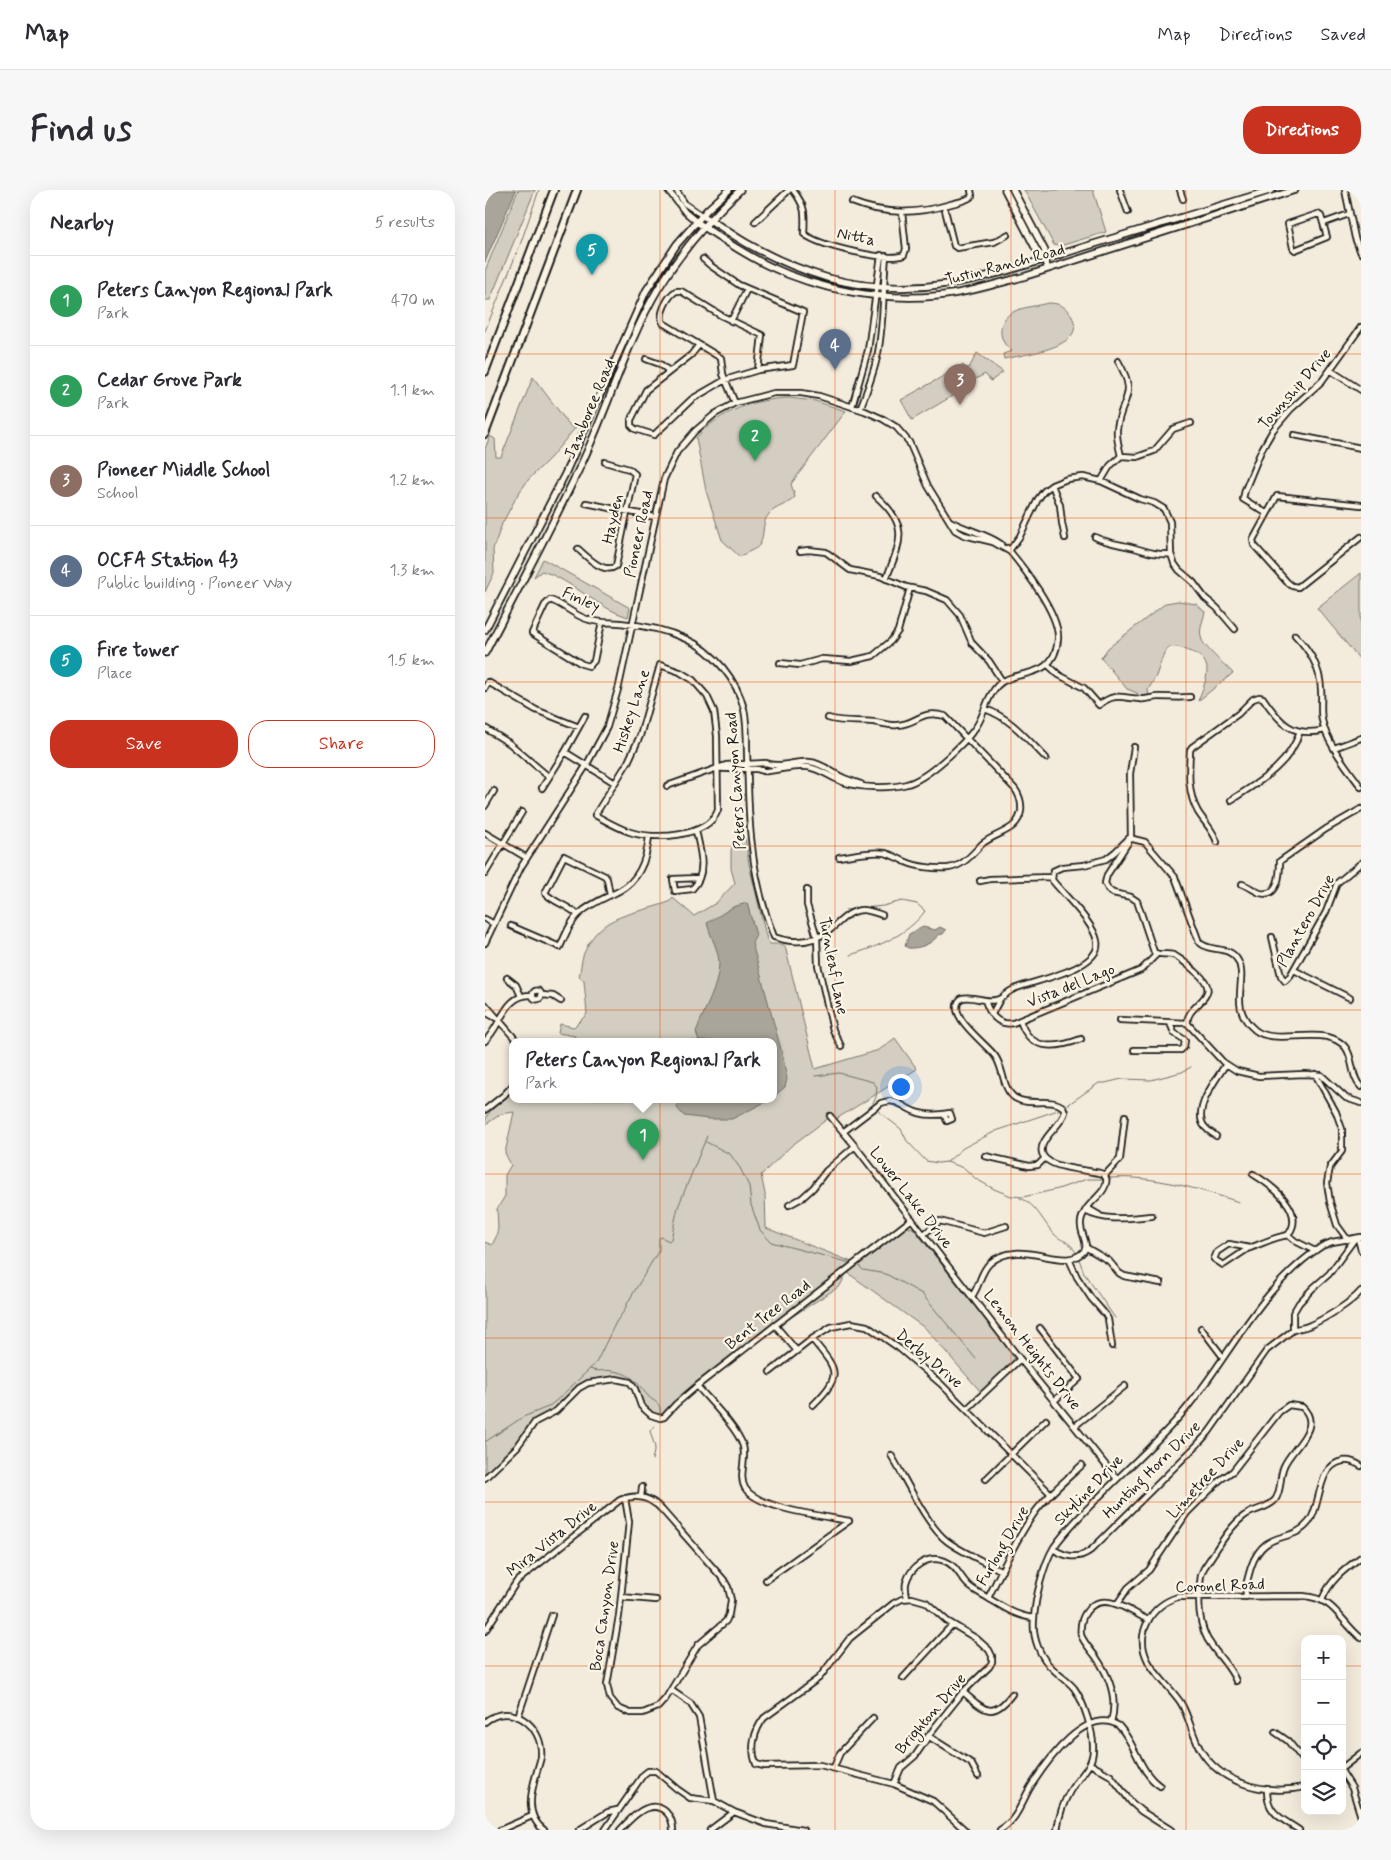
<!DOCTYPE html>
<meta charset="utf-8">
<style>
:root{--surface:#fff;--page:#f7f7f7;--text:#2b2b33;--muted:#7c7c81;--line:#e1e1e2;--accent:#c8321e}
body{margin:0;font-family:Mynerve,sans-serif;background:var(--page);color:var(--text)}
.controls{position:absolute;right:15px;bottom:15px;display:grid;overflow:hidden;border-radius:10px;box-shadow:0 5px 20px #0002}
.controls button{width:45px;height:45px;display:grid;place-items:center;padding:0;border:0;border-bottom:1px solid var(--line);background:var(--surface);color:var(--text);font:25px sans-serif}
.you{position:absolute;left:415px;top:896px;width:18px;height:18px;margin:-12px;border:4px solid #fff;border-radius:50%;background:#1a73e8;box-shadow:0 0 0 8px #1a73e833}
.badge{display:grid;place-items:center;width:32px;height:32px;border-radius:50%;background:var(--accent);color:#fff;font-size:16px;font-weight:700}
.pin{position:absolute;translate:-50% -41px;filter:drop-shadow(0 1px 2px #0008)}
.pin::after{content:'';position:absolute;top:26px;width:18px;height:15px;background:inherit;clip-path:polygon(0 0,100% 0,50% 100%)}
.popup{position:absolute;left:24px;top:848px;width:268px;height:65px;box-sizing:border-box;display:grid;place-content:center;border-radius:10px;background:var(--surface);filter:drop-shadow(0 1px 4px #0005);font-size:16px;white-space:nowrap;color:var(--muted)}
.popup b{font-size:19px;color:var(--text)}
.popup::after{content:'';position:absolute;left:50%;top:100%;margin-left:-10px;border:10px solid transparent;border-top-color:var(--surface)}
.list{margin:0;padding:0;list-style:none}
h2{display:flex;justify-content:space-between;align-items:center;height:65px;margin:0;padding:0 20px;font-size:21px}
h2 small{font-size:16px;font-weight:400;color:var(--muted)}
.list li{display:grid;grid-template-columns:32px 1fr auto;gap:15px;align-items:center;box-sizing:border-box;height:90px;padding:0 20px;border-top:1px solid var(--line)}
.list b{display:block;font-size:19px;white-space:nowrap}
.list p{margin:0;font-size:16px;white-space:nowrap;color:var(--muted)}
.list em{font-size:16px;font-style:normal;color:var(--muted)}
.actions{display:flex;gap:10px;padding:15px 20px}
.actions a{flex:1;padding:11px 0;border:1px solid var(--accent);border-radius:20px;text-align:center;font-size:18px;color:var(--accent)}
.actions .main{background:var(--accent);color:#fff}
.icon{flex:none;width:28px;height:28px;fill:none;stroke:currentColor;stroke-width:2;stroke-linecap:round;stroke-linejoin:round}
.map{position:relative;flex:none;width:876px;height:1640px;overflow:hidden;border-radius:20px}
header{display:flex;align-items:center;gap:30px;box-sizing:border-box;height:70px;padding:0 25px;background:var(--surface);border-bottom:1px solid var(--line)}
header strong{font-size:24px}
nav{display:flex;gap:28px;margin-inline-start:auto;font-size:18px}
.intro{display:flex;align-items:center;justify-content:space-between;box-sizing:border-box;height:120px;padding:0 30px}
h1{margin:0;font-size:35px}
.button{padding:12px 22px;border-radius:20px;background:var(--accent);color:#fff;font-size:18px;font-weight:700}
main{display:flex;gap:30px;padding:0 30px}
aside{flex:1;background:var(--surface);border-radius:20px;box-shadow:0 5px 20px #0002}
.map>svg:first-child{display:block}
.green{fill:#d3cec1;stroke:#78756e}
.water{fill:#aaa59b;stroke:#716e68}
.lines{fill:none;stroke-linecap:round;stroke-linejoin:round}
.stream{stroke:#716e68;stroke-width:1}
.minor-casing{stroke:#1c1c1c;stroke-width:8}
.major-casing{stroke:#1c1c1c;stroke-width:9}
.highway-casing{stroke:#1c1c1c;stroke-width:10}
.minor{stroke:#fcf5e5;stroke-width:4.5}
.major{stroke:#fcf5e5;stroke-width:5.5}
.highway{stroke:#fcf5e5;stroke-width:6}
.grid{fill:none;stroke:#e8590c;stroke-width:1;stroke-opacity:0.55}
.labels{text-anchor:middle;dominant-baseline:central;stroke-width:4.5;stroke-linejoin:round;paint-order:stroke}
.street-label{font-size:16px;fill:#1c1c1c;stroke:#fcf5e5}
</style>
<header>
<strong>Map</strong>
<nav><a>Map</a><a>Directions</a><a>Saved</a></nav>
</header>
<div class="intro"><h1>Find us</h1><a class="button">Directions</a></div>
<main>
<aside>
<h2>Nearby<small>5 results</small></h2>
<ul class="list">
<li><span class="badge" style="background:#2e9e5b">1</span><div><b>Peters Canyon Regional Park</b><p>Park</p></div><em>470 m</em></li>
<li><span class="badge" style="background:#2e9e5b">2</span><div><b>Cedar Grove Park</b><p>Park</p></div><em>1.1 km</em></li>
<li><span class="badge" style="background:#8d6e63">3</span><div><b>Pioneer Middle School</b><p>School</p></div><em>1.2 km</em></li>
<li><span class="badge" style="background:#5c6f8a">4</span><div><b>OCFA Station 43</b><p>Public building · Pioneer Way</p></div><em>1.3 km</em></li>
<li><span class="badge" style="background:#0f9aa8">5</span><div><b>Fire tower</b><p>Place</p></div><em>1.5 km</em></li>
</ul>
<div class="actions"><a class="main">Save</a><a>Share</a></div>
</aside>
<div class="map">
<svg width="876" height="1640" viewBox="0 0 876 1640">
<rect width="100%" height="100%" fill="#f3ecdd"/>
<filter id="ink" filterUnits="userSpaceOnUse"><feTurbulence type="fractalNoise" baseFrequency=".02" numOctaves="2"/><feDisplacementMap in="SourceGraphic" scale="10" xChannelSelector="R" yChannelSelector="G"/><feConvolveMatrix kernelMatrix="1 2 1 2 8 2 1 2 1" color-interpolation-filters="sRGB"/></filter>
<g filter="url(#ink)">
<path class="green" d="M33,0H50L5,110H0V81Z
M539,0H608L621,42L575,56L569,55Z
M563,113C573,113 581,116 586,125C606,158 538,164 519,169L518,164L527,161C513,152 511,131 528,122C537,117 552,116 563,113Z
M492,163L518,182L506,191L500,184L489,190V193L427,230L416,210L478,175L480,177L484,178Z
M48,187L86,237H91L65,268L44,289L33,304L17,334L8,359L9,383L0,402V259L5,246L10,249L11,267H16Z
M304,208L330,211L361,221L306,294L310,307C303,315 291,316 284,324C276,333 280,345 275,354C272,360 260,362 255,367L237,350L221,301L211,248C235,221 269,209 304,208Z
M58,369L145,418L143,427C114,419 85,389 57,381L49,387Z
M876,383V471L832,418Z
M693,411L711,414L720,422C718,431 713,441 717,450C719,457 742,477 748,483L713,511C721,490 732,470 704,461C697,458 691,456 684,457L679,463L671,486L663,500L664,505L653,506L652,503L642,499L616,468L623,458L681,413Z
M260,647L264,674L282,750L285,754H296L300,756L330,879L394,860L410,848L432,879L351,929L345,924V927L306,956L276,985L280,1004L281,1038L367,1072L355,1096L253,1161L191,1210L179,1226C159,1222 154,1207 146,1191L130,1187L106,1190L99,1193L71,1219L42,1241L31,1256L0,1286V1052L7,1055L11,1047L13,1038L12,1019L20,1006V985L26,975L20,963L29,922L16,924L0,935C0,919 19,913 28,901V909H288V851H87L90,846L73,843L75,834L89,837L102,824L99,791L94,787C96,779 96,769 100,761C116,723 149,725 184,712L188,708L209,726L231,713L250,693L246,679V661L248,652Z
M422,1037L428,1038L531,1169L496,1202L441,1139L363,1083Z"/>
<path class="water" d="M0,0H31L0,72Z
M262,713L271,745L267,753L297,863L302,889L300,897L288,907V851H214L211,842C219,819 233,799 234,774C234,759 225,747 222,733L248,717Z
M438,737L450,740L455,737L461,740L458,744L453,745C448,754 433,759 423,758L420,756L424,744Z
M192,909H286L247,929H224L199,926L192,918Z"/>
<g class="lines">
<path class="stream" d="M0,141L35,55L54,0
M360,720L398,716L417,711L432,714L440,721C423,745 392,757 365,765
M330,886L354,883L388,892L392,897L391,907L388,913
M581,916L614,893H620L637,889L666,890L697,882L706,877
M393,921L416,939L422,951L441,971L453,973L462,972L479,978L491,989L509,999L526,1006L538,1007L573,999L602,989H618
M221,952L245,964L255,978L264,996L266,1015L275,1040L286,1052L366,1073
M462,972L478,958L511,941L576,919
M625,988C668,985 713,999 754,1012
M535,1008C551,1013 559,1034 570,1045C580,1054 583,1048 591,1063
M594,1069L599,1083L630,1128
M373,1075L378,1080L401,1084L437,1104L491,1169
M105,1179C115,1183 119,1179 128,1181C148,1184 152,1193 163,1206C170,1213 177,1212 175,1224
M0,1252L38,1227L63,1217L73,1209L111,1173L131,1132L139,1121L143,1112L174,1060V1048L176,1047L184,1051L186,1049L193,1017L222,946
M167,1270L170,1257L165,1241L169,1236"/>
<defs>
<path id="minor" d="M183,0L200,22L212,32
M191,0L200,14L218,26
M308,0C321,17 320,23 319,44C335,56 401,72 419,65L421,59L417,22
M635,0L643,22
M695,0L698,9
M860,0L870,48L876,63
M367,12C399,25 433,24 466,14C473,12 482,11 487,6L486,0
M459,16L469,56L472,58L509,52L522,45
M833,24L836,26L842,47L810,60L808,58L803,34Z
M270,32L304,0
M839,33L864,24
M246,131L262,99
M214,155L206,165L161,200L146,230V235L150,239L169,245L207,209L240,190L273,180L308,175L318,122L254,95L226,76L218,69
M161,169L175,174L184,181
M633,171C654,207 636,207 632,239C631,248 634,257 636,266
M845,180L876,200
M250,213L238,184L236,168L178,133C173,124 183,106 191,101H196L237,126L277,145L273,180
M367,217L383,160L396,65
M375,219C382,201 389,183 393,163C399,131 398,98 401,66
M809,245L876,258
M616,291L625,276L636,266L652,267L669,261L688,239L706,233
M567,295L575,315L577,333L580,348
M391,306C425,336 416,351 401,389
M101,313L170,327
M876,315L792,306L768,350L769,355L802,392L807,396L813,397L876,347
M781,323L758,309L760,300L776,261L788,240L806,219L837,191L876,137
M465,331C481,340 500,343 516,354
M610,347C622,353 633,354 646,357C661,361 669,365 686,364
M93,359C101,366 119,385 131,376L150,284L144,279L120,272
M315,361L324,360L341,362L365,380L395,386L421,397L441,401L462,410L475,425L487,453L504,471L517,491
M524,361L535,346L553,309L559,301L567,295L582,289L598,287L616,291L655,309L669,313L679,319L685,332L686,364L689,373L694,380L708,392L720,408L732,418L750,439
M117,432L109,471L104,476L97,474L47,443L60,415L65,410C79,414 90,427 105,430C115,433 125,432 135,433C156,435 181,440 201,449C229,461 252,490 259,519C262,533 262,547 262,561C263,590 263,619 266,648C269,681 277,716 289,747C309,754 328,753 345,740C355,732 364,720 378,720C384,720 391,723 397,725
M810,445C825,461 835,477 836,499C837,509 835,520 837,530C842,554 862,577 876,597
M295,473L315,475L337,469L366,471L388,466L406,451L413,441L425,398
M562,474L574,485L599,498L614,515C630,502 637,508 655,509C661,510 667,507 674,507C686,507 692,508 705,507
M175,475L195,482L208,490L222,506L229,521L232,546L233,620C223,648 168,650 145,642C133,638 121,631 110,625L143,572L155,546Z
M0,498L3,492L51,520L94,537
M500,519C526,528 542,549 561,568
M343,528C359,533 373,530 389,532C397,533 404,536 412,535C433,534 435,519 460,526L530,599C535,606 537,612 536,621C533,642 511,642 497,654C487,664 479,676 463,678C452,679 432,677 421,672C414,669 408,665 400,663C386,661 369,665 354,667
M0,538L24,553L64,587
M649,557L645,584L646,648L622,685L620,693L623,699L628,703L646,707L652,711L669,762C675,766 682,763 688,765C696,768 704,776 711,782C743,808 698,814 703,834L738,872L752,881L774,886L820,884L836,885L861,908L876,913
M849,558L876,548
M80,562L130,593
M233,578C246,580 259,578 271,579C275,579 278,582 282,581C296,580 309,575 323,577C336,579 346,588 358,592C375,598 404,599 422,594C442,589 479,554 491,537C500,524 501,508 512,496C530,477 569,493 573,449C575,424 538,377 522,358
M182,596L241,575L281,573C294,579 311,570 325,572C337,573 346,582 357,587C363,590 370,592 376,594
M57,598L80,562L100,526
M746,610C774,592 805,575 815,541
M0,616L9,601
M211,641C215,659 223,684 207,699L190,701L188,689L214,688
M0,643L42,668
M732,652C728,640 720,633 713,622C702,603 704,581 705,560L707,557L753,524L768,509L774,507L778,508C795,533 808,548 840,540
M0,684L37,622
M495,691L505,689L566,687
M757,694C764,696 769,701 775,703C794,708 795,683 795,671L841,639L876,619
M322,700V715L332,747L333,775L348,840L356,856
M93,725C84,716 68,712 60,703L79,666L120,686L122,689L125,705
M0,729L9,734
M26,736L75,757C80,746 85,732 94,724C106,713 120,708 134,701C155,690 162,668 164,646
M787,747L796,786L800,791L805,786L841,722L852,693L876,673
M0,753L36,677L101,576L122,537L134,496L179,289L192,262L210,241L230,224L250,213L289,203H316L334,206L380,221L398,229L411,237L424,252L443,296L470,340L479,345L508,352L524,361
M809,780L865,808
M22,788L31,795L36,806
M47.5 805a4.5 4.5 0 1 1 9 0a4.5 4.5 0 1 1-9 0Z
M57,805L68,806L76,811
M500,810C504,824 513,836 528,833L656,780L672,764
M0,814L32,851
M0,822L11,828
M507,824L515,809
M535,830C544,861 570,859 596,849
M635,830L703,833
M0,851C17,836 19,803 48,805
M649,860H696L699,857L700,850L689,843L685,833
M830,884L851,922L857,939V961L845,977L842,993L845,1012L852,1035L863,1050
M0,920L19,905L28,895
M345,926L370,956L535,1169L632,1289
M358,942L396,913C414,907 418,919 434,923C445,926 455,925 465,923L467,929L462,931L460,926
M731,946C726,942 719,939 717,932C711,915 732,888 741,874
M500,966L544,976L553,975L560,968
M768,984C786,995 822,1021 803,1045
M620,985L635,969L640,926
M304,1015L317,1008L328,998L341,981L370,956
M602,1018L614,1025
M600,1021C621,1032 644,1028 667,1026
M439,1044L455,1031L499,1043L521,1036
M873,1049L876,1060
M869,1050L844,1084L828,1098L814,1113L808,1123V1140C813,1138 819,1138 823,1136C838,1130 866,1113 876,1101
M602,1058L624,1071L634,1083L639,1086L676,1093
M765,1058L744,1054L732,1062L729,1069L738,1075L740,1074L764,1058H765C778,1053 789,1047 803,1045L810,1051L830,1061
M584,1069L592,1087L606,1108L620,1124L623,1129L627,1156
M487,1106C495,1096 495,1082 505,1073C535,1046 580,1084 599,1061C605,1054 594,1042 596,1032C596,1027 599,1023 602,1018C608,1009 624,1000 621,988L618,984C605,979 547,980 558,954C563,942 576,935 580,922L578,917C566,907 545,917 530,908C517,899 519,878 510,866C502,854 457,823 477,808C489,805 499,813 511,810C517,809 521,803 527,800C544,791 618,780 612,751C609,733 579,705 567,690L568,681L577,677L599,675L621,669L630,662L644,648L660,652L690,687L714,752C725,763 743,755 752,769C765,789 741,816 770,840C789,856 834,836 856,853C870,863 864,885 876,897
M290,1135L312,1161
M555,1138L594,1189L570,1210
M716,1138L738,1167
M327,1149C352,1180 359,1184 328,1215
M285,1182L327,1149L346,1137L366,1133L382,1136L415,1159L456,1194L566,1304
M212,1196C224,1210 253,1239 258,1256C262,1269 253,1286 260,1298C273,1319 340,1326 364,1331
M482,1219L535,1169
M590,1236L640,1196
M406,1265C420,1288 442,1336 462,1351C478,1363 499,1371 517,1381
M0,1288L32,1257L50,1232L71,1221L94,1198L103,1193L131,1189L145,1192L150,1199L156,1216L166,1225L175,1228L179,1227L191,1214L212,1196L427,1029
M501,1289L561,1230
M156,1307L157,1297
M568,1359C581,1367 593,1370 606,1360L711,1256L724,1242L782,1160L808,1140
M281,1390L364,1331
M136,1407L171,1410
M761,1407C760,1396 763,1387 766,1377C780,1337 806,1355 824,1332C837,1315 831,1276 858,1271C865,1270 870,1272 876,1276
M422,1408C421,1403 420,1398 421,1393C425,1377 443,1364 460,1371C471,1375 475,1387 483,1395C489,1401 497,1404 503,1408C518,1417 531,1426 549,1428
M503,1408C517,1380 530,1351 548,1325C561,1306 580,1291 597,1275
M837,1410C845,1390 859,1380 876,1367
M632,1414L643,1398L664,1380L702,1323L735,1290L748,1281L794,1222L804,1215L817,1217C839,1237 807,1257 799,1276C794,1287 797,1301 790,1310C782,1319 768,1319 759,1326C743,1338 731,1361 719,1378L716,1385C713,1409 712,1437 727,1456C735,1468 746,1478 751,1491
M0,1441L32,1391L135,1310C152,1303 166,1307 178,1321L239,1390L243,1397L246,1410L244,1424L241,1431L213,1455L181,1508L173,1517L158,1523H145L133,1518L125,1508L122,1495L134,1426L144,1332L140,1308
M418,1488L467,1435
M186,1500L205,1513L214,1527L229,1611
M478,1502C498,1519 507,1531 527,1504
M33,1527L67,1425
M0,1532C25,1511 59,1535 56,1567C50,1591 35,1622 59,1640
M626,1532C633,1509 625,1487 611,1467C606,1460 599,1453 596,1445C595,1437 596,1429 601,1422C617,1399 645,1421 663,1430
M790,1542L803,1551L820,1572
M443,1546L486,1573L493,1586
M605,1574L626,1586L646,1612L656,1621L686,1640
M349,1577L355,1563L388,1528
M857,1578L876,1563
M857,1582L867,1598L876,1627
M409,1594L416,1578L430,1566L450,1537L478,1502L504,1477L507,1472V1466L504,1460L492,1449L462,1431L441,1412L427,1408L417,1409L409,1413L365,1448L334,1488L279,1528C269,1541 265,1558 271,1574L279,1576L335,1575L409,1594L448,1611L480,1640
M820,1597C782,1605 736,1595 715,1559C707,1544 704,1527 696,1513C686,1498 671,1486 663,1471C649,1444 666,1415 693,1407L818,1406C850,1408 854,1430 876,1448
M782,1598C781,1623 796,1628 814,1640
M15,1640L47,1626
M94,1640L123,1622L132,1620
M120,1640L158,1585L163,1581H171L192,1599L205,1608L229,1611L249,1622L281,1634L318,1640
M135,1640C146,1628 165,1607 181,1622C186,1627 188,1633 188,1640
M225,1640L249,1622
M515,1640C534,1629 537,1609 548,1593C563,1570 602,1515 634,1536C651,1554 654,1582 675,1596
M572,1640C574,1626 578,1613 585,1601C594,1586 608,1577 608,1559C609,1543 598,1510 589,1498C583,1491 575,1486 569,1480C555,1468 547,1448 549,1429C550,1409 558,1375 569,1357C583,1337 600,1321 617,1304C643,1278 671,1253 695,1226C745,1169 771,1100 837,1056L847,1052L876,1047"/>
<path id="major" d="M520,0L553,63L559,69
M528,0L560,61L559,69L563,79
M218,26C233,34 247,45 263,54C288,68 315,80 343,88C442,114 516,82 609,54C668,36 728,18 787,0
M212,32C235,48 259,64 284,76C334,100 396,111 451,106C482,103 511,94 541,86L810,0
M0,440L80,284L161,101L192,54L223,19L244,0
M0,463C32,401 65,340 95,277C123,219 141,153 173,99C195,63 224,29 255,0"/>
<path id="highway" d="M0,182L69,0
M0,244L92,0"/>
</defs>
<use href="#minor" class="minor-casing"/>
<use href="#major" class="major-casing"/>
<use href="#highway" class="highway-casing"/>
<use href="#minor" class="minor"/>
<use href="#major" class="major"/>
<use href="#highway" class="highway"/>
</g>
</g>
<path class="grid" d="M175,0V1640M350,0V1640M526,0V1640M701,0V1640M0,164H876M0,328H876M0,492H876M0,656H876M0,820H876M0,984H876M0,1148H876M0,1312H876M0,1476H820M857,1476H876"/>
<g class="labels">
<g class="street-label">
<text transform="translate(371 47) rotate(12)">Nitta</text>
<text transform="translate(520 75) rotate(-15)">Tustin Ranch Road</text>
<text transform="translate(810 199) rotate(-49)">Township Drive</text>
<text transform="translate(105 219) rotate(-67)">Jamboree Road</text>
<text transform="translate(128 329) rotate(-78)">Hayden</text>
<text transform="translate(154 344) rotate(-78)">Pioneer Road</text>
<text transform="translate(96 410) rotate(24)">Finley</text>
<text transform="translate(147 521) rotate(-72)">Hiskey Lane</text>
<text transform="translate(251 591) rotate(-94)">Peters Canyon Road</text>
<text transform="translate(821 731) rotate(-61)">Plantero Drive</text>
<text transform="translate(348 776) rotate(79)">Turnleaf Lane</text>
<text transform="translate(586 796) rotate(-22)">Vista del Lago</text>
<text transform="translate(426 1008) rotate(52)">Lower Lake Drive</text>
<text transform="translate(283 1125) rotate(-38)">Bent Tree Road</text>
<text transform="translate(547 1160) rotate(52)">Lemon Heights Drive</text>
<text transform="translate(444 1169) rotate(40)">Derby Drive</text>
<text transform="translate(667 1280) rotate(-45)">Hunting Horn Drive</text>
<text transform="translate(721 1288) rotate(-47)">Limetree Drive</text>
<text transform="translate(604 1300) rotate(-46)">Skyline Drive</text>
<text transform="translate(67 1349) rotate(-39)">Mira Vista Drive</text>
<text transform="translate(518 1356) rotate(-60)">Furlong Drive</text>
<text transform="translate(735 1396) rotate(-2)">Coronel Road</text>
<text transform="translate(120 1416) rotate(-82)">Boca Canyon Drive</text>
<text transform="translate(446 1524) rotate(-50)">Brighton Drive</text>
</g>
</g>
</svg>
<div class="controls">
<button>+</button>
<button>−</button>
<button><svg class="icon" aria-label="locate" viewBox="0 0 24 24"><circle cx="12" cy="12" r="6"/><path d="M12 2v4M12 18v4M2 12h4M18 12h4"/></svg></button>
<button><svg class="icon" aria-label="layers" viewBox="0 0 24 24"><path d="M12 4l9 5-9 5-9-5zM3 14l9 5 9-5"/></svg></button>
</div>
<div class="you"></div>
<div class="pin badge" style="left:158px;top:970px;background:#2e9e5b">1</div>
<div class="popup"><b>Peters Canyon Regional Park</b>Park</div>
<div class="pin badge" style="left:270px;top:271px;background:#2e9e5b">2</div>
<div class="pin badge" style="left:475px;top:215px;background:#8d6e63">3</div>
<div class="pin badge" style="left:350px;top:180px;background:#5c6f8a">4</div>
<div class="pin badge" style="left:107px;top:85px;background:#0f9aa8">5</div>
</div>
</main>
